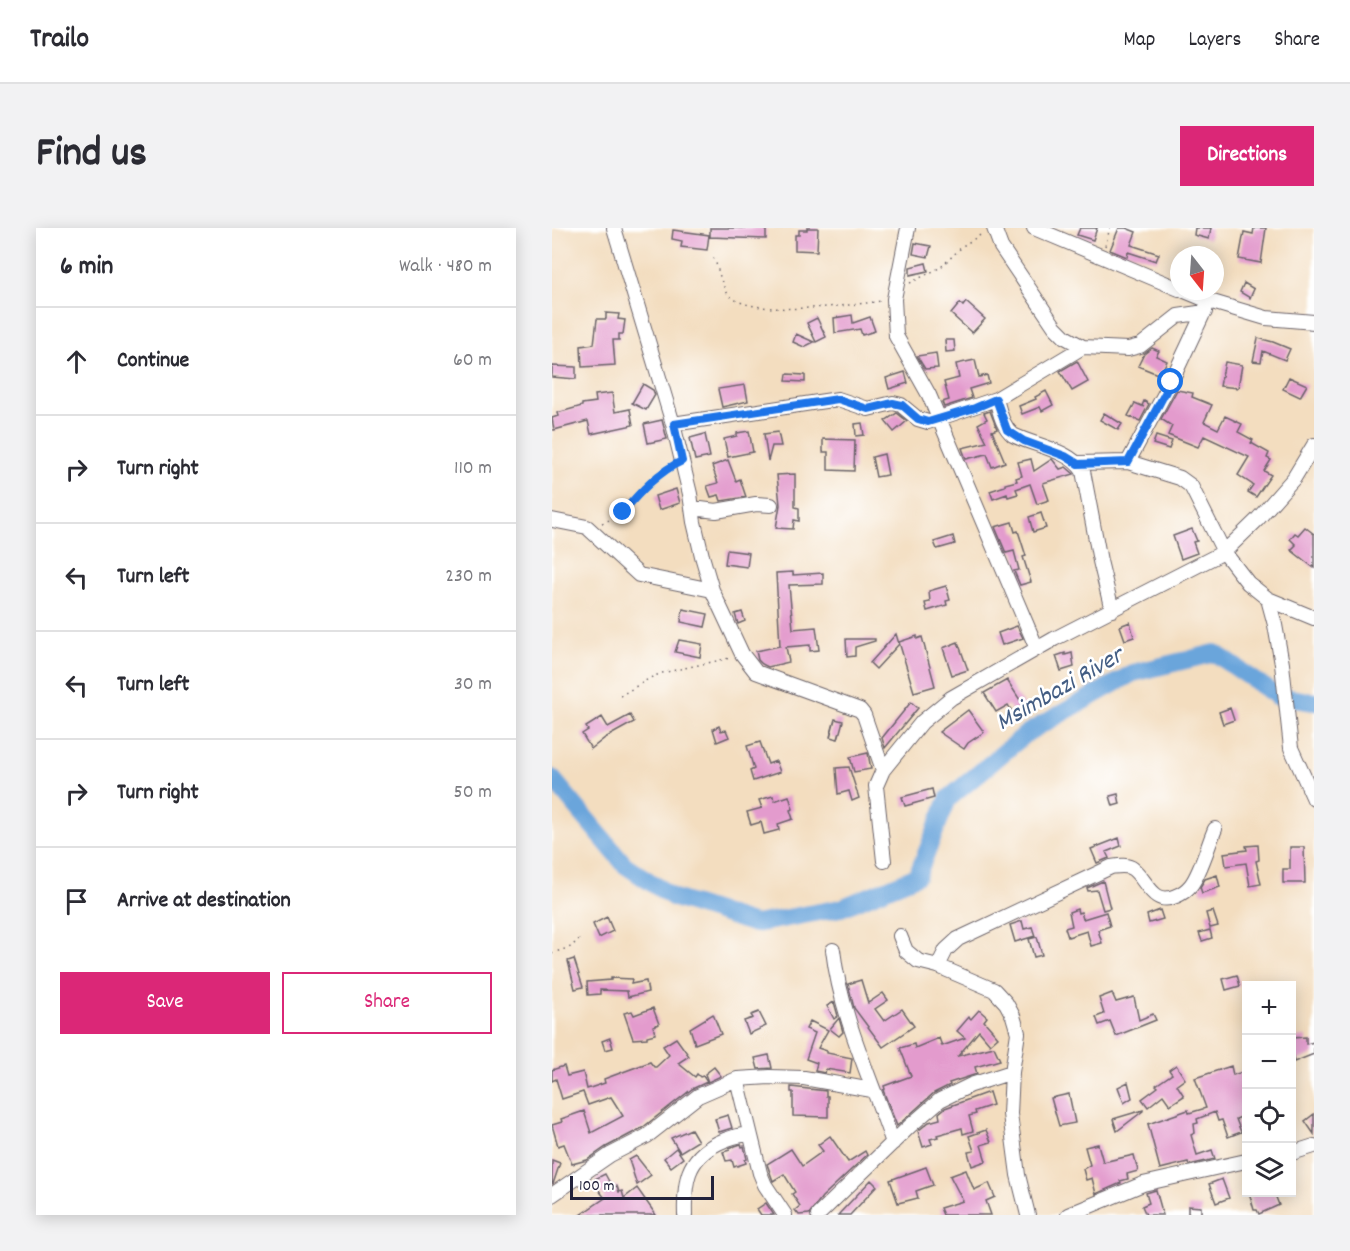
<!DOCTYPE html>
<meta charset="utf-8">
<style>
:root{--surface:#fff;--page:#f2f2f3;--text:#2b2b33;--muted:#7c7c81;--line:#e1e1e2;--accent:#db2777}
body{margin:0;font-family:Dekko,sans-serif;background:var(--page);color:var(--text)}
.controls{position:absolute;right:18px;bottom:18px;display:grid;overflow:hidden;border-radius:0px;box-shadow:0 3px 15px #0003}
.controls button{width:54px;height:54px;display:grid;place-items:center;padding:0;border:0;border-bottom:2px solid var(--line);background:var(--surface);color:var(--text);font:30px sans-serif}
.compass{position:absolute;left:618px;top:18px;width:54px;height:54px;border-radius:50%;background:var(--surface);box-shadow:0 3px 15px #0003;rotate:163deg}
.scale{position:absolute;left:18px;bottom:15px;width:144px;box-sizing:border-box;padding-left:6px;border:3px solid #22223b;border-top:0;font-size:16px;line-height:21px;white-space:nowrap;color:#22223b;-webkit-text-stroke:4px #fff;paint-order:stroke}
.stop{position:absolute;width:18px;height:18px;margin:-14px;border:4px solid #1a73e8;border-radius:50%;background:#fff}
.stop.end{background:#1a73e8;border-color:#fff;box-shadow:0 2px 6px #0008}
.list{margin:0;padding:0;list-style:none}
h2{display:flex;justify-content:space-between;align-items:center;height:78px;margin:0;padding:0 24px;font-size:26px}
h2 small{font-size:20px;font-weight:400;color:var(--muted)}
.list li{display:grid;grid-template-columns:39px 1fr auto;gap:18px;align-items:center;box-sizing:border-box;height:108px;padding:0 24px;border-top:2px solid var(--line)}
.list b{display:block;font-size:22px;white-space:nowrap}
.list em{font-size:20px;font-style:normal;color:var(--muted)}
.actions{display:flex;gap:12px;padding:18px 24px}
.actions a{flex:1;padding:14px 0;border:2px solid var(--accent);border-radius:0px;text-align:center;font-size:21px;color:var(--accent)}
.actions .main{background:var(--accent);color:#fff}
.icon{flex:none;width:33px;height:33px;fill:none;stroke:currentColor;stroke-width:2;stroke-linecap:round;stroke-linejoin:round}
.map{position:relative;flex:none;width:762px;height:987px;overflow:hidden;border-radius:0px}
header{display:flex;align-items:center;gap:36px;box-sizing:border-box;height:84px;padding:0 30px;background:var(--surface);border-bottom:2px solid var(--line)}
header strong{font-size:28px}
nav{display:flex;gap:33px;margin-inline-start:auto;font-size:21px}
.intro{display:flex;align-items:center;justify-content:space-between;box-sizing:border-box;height:144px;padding:0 36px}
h1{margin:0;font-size:42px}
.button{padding:15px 27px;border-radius:0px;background:var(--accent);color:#fff;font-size:21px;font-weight:700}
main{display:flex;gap:36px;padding:0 36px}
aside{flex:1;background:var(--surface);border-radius:0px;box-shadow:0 3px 15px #0003}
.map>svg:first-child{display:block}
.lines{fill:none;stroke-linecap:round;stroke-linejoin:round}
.river{stroke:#6ba5db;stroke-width:18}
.building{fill:#e39bcd}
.minor-casing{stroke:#6b6369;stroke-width:16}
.path{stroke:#6b6369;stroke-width:1.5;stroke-dasharray:1.5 4.5;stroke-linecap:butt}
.minor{stroke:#fff;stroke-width:14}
.route{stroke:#1a73e8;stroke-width:8}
.labels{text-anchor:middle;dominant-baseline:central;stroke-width:5;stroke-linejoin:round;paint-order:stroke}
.water-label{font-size:26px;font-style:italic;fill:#435d83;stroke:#fff}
</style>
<header>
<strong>Trailo</strong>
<nav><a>Map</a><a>Layers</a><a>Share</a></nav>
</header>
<div class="intro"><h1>Find us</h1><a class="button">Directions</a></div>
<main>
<aside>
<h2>6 min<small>Walk · 480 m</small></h2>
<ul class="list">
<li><svg class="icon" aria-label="ahead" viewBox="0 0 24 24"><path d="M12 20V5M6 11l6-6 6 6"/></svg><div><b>Continue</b></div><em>60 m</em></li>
<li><svg class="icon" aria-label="right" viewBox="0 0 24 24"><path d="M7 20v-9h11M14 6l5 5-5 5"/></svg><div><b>Turn right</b></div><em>110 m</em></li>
<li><svg class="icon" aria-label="left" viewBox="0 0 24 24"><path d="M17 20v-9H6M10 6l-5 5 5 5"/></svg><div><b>Turn left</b></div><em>230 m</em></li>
<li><svg class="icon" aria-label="left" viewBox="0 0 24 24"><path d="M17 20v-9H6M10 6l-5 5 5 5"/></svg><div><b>Turn left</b></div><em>30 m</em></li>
<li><svg class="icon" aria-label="right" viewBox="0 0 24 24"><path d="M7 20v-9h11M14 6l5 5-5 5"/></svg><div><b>Turn right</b></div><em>50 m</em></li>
<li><svg class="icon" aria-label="arrive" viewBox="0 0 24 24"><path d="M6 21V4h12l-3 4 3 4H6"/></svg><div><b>Arrive at destination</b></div></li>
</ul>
<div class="actions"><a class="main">Save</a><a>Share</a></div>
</aside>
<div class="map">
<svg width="762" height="987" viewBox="0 0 762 987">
<rect width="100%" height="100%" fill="#fff"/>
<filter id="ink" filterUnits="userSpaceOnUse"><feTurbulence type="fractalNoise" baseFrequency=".0167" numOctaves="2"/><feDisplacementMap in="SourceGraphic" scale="12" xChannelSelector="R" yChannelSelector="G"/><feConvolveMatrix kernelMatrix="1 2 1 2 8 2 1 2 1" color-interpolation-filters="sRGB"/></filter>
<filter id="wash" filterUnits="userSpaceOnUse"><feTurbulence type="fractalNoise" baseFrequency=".008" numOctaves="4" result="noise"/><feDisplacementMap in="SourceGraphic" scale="24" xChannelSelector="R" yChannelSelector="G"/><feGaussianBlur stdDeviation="1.35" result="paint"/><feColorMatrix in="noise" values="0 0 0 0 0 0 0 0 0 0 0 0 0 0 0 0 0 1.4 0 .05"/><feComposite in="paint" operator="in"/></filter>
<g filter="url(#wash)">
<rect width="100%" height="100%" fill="#f3ddbf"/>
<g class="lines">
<path class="river" d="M0,550L73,637L122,670L203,696L289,680L365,648L396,571L475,505L581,445L663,425L725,468L762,474"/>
</g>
<g id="blocks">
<path class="building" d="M158,0H214V11L158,9Z
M255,0H266L265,23L243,22V7H247V2H255Z
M528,0H545L541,12L525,7Z
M567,0H574L584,4L579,17L607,26L604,33L576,24L575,29L558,22Z
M643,0H659L657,11L642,7Z
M702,0H714L709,35L687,31L692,4L701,6Z
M121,2L157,7L155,22L129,19L130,13L120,11Z
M363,15L379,18L376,29L361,26Z
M374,35L376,43L358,47V39Z
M692,55L702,61L698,70L688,64Z
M414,74L433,91L420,105L399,86L408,75L411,78Z
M54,85L67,86L66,91L73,92L71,106H67V112H61L63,137L30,139L29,118L42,116L45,91H54Z
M300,87L301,95L318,89L323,103L310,107L308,101L283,105L282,90Z
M265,90L274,109L264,114L255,95Z
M244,106L262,114L252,119L241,114Z
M706,110L721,114L738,121L733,132L711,123L709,134L701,133Z
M393,112H402L403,123L394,124Z
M600,120L607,123L604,128L615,133L608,147L586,138L592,126Z
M384,125L386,140L373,141L365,128Z
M423,132L427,149L435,147L437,155L417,161L420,170L392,179L390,174L397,172L392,154L407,150L404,136Z
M525,133L536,154L520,163L508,143Z
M673,134L690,137L686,160L668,158Z
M0,138L24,139V151L0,149Z
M353,144L356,155L337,161L334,150Z
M235,146L253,147V154L234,153Z
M737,149L755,157L748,169L731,161Z
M91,156L101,162L103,167L94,182L80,175Z
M193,157L196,173L170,179L166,161Z
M625,162L641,165L640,169L660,177L652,194L666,201L673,188L690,196L686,204L701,212L699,215L717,225L715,230L719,232L712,243L719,247L704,269L696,264L701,257L686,247L697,229L652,208L646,219L616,207L620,198L609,191Z
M494,163L501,177L490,183L488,179L470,186L467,178L484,171L483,169Z
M60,165L63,184L78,181L81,197L39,206L36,193L2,202L0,190L6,188L5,185L30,178V176L44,174L43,167Z
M592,173L597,176L588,193L576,188L583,175L592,179L590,178Z
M438,183L445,201L440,203L453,234L440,239L435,226L414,231L410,220L435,214L426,196L435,191L432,185Z
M345,185L355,193L342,204L333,193Z
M552,185L570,196L566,202L548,192Z
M110,192L115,211L96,215L92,196Z
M310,195L312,207L304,208L303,196Z
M197,203L201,224L176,229L172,211L185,208V205Z
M226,204L229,218H220L216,233L212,206Z
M153,206L158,229L143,232L138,210Z
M604,208L620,213L617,221L601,216Z
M271,211L303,212L302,243L276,242V224H271Z
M332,226L336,247L324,249L320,229Z
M479,231L482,243L500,231L508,241L514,239L522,246L491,255L497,272L485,276L478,256L464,261L466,266L456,269L455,266L441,271L438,263L453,258V256L465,253L464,250L470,248L466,234Z
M176,232L184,253L188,251L194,269L169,273L167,267L159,269L155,258L166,255L160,238Z
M243,246V279L247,280V293L242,292L241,301L224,300L228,277L225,247Z
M124,261L128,275L107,282L103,268Z
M489,285L494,300L481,304L477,289Z
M460,294L463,304L466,303L474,328L471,329L479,354L468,357L462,343L467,342L462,323L454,325L443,299Z
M753,299L762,306V340L739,322L744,317L738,311L743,305L746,307Z
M640,301L645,313L641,314L645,325L629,331L621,308Z
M401,308L403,316L385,321L382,314Z
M175,322L197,325L195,339L173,336Z
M241,344V347L271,345V356L237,357L241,401L264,399L267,422L258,423V417L234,419L237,434L216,439L210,436L206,432L204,423L228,418L224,345Z
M394,358L398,372L394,373L395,377L375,383L373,375L378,374L377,363Z
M131,381L156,386L153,399L129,394Z
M190,384L193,393L186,396L183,386Z
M578,394L582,409L573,412L568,398Z
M465,398L471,410L450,417L446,405Z
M344,406L347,416L324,441L318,435Z
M365,408V411L370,409L383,458L362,464L347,414Z
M294,411H323V413L303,419V428L295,429Z
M127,412L150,416L148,429L123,424Z
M406,414L416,442L400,447L391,420Z
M513,425V427L520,425L522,439L509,443L504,428Z
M455,452L472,478L461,485L456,477L444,484L432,465Z
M359,474L366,480L333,520L330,510Z
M678,480L682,492L671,496L667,484Z
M416,482L432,504L416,515L412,521L387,504Z
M78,487L82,494L53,510L39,521L30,506L36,502L34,499L50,489L56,499Z
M283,491L291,493L286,511L278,509Z
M167,498L169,503L174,502L177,509L165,514L161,501Z
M208,514L216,536L224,533L228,544L201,553L198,543L202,541L195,518Z
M316,525L319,541L302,544L298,529Z
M297,539L307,570L300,573L297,563L286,566L284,540Z
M380,561L382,570L353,578L350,569Z
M566,566L568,576L561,578L558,568Z
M221,568L222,573L237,568L241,581L238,582L241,591L226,596L227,602L212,606L209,594L199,597L195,584L210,580L207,572Z
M567,610L569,618L554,624L557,630L545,635L539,621Z
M706,617L707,632L704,633L709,656L698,658L694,635L674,638L672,625L695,622L694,618Z
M738,619H752L753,655H731V641H738Z
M665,647L668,659L650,665L648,659L653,651Z
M551,653L558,680L551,682L545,662L536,663L535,660Z
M525,681L526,685L529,684L531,691L554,684L558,698L546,702L550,715L539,718L535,703L516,709L513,700L520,698L517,684Z
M608,682L611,691L597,695L595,687Z
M661,683L666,698L658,700L654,685Z
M55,689L61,703L47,710L41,696Z
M470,693L472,701L480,699L483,708L463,714L458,697Z
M658,702L660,710L650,713L647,705Z
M485,709L490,727L482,729L477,711Z
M22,731L31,759L23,761L16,733Z
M685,747L688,758L674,762L671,751Z
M59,750L80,751L79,756L94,753L96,764L76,769L75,763L48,762V766L36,767L35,754L59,752Z
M309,752L316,775L331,765L336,772L323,781L332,793L350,781L362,798L331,819L302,780L296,756Z
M560,765L564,774L582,769L587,792L601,786L604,792L564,808L558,793L547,797L544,789L552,786L547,770Z
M282,774L286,788L282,791L275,778Z
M101,780L107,796L101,798L103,806L95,808V810L81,811L72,785L80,783L82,787Z
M427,782L435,789L432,793L446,809L438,816L427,803L406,828L442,819L448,832L423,839L425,846L397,855L398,857L382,865L345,898L331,862L333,861L332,858L359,848L348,820L362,816L363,820L387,810L390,818L413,810L405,803L417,789L419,791Z
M207,784L214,798L197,806L192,793L201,790L199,787Z
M161,786L169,806L143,816L138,800Z
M287,790L291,804L287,808L278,801Z
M258,793L276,802L266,820L275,823V825L300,830L298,845L274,841L273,845L263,843L265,835L254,831L263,805L254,801Z
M754,809V816L762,814V826L742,834L740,825V810Z
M58,810L61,820L53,822L50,813Z
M124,810L137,828L126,835L143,849L145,846L148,849L151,848L155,854L140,861L90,900L54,919L35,932L20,936L12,916L6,918L0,897L10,894L9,891L32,883L39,905L71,888L59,869L36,877L31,864L10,871L4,851L0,853V842L12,838L15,848L31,844L35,861L53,855L52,851L98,834L102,839H104L117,827L111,818Z
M217,827L220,840L206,841L203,830Z
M624,837L633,851L625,857L632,868L618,877L611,867L596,879L590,871L606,859L604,857L620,846L617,842Z
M679,838L681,847L694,843V887L684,891L689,904L676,909L670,892L666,893L663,884L645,891L646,895L642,896L643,905L639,907L645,927L660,922L663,931L637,937L636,934L608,941L596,896L636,882L637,885L654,880L643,850Z
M162,839L169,848L156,854L153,846Z
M576,854L580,870L572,875L566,859Z
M239,859L274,863V868H276V889L241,888V864H239Z
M437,864L441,877L423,883L424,886L417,888L421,903L411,906L410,900L385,907L386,909L378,911L380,916L371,919L366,903L377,894L388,891L387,885L393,880Z
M517,866L523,895L507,898L499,870Z
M591,882V883L565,903L561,891Z
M762,886V906L753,893Z
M176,887L180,900L167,904L163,891Z
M139,901L146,913L128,924L119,910Z
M434,902L439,914L429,917L434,933L420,938L416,924L422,923L417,908Z
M278,908L296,934L313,923L315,927L270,969L257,986L247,987L243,982L248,978L240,966L243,964L232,946L221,953L215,936L239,921L250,938L271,923L266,917Z
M189,916L190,919L192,918L195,931L193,932L194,935L182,939L180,932L174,933L171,924L178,922L177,920Z
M546,916L551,934L582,927L586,943L575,946L576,951L568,953L569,955L544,966L540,950L534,952L531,941L538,937L533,919Z
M124,920L131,930L119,939L112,930Z
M84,928L99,947L85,957L77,932Z
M0,932L8,935L1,956L0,955Z
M374,939L381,957L364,963L366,970L346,975L338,952Z
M414,942L422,962L437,955L443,969L434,973L439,987H391L388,980L411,973L398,948Z
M53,946L60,959L65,958L67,964L70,963L72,970L85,960L104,987H28L53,970L46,961L48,959L43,951Z
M670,951L677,970L664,975L657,956Z
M319,952L325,958L298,987H286Z
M604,962L611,987H594L590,978L597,975L594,965Z
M697,964H722L727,977L707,986L705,982H702Z
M214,975L222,987H209L205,981Z
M636,978L649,979V987L636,986Z"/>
</g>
</g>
<g filter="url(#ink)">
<use href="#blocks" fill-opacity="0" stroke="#6b6369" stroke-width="1.5"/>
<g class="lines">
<defs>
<path id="minor" d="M62,0L121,196L138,266L142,294L150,328L160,362L190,426L204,444L308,482L312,487L331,542
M356,0L342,71L344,108L377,167L485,421
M442,0L449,19L503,99L513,109L531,119L576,121L588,118L626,88L653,84
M482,0L627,61
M633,63L657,73L714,90L762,94
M444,171C448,184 450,198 461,207C483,218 518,222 531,243L548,333L560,382
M121,196L286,171L316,181L341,175L349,177L366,191L376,194L382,192L444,171L531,119
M576,234L619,154L657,73
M526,235L576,234L628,250L639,258L672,324L696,355L716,371L762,390
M141,280L164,283L204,276L219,277
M0,292L35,299L87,347L160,362
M716,371L723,397L730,436L739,520L762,571
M332,633L324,558L331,542L370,494L399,470L502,411L672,324L705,292L742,250L762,217
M348,708L354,723L366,733L386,738L442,762L454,775L461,788L466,805L460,844L458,886L466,947L476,987
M281,722C289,790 319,850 341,915
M386,738L394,722L406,711L559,639C566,638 575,636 581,641C595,652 601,679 624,668C629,666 635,662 639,657C649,644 656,617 663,601
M185,851L208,945L213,957L233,987
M740,925L762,918
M0,967L58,927L95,908L146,868L185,851L218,849L252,850L320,862
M133,987C132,955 134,931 166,915C176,910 186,907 198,906
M266,987L358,898L388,872L419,857L460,844
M516,987L591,956L694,933"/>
</defs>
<use href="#minor" class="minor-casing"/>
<path class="path" d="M553,18L558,0
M162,30C167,42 169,59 178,68C200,90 300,77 330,73
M358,55L389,39L412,17L430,6
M50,295C72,287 71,279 86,265C97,256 109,247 119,238
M68,468L98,450L110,445L178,430
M0,725L19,719L27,711"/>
<use href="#minor" class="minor"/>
</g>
</g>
<g class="lines" filter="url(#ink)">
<path class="route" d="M71,284C87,265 107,243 130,233L122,196L286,171L316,181L341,175L350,177L366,191L376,194L423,180L444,171L455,202L472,213L513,228L526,236L576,234L619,154"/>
</g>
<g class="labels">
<g class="water-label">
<text transform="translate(508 462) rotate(-30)">Msimbazi River</text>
</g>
</g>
</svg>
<div class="controls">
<button>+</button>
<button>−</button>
<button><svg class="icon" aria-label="locate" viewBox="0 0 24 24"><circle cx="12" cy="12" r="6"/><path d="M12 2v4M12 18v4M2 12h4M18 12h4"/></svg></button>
<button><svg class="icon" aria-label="layers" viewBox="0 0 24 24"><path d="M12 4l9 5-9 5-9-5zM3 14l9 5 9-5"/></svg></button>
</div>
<svg class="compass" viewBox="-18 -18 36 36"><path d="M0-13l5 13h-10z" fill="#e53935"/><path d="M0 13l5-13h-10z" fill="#7c7c81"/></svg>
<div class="scale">100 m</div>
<div class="stop" style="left:619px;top:154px"></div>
<div class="stop end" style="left:71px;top:284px"></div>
</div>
</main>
